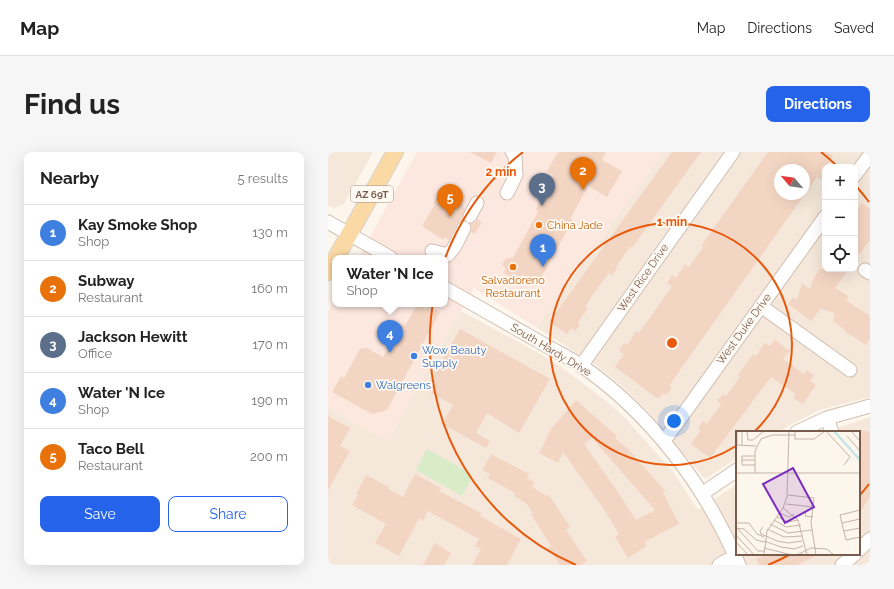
<!DOCTYPE html>
<meta charset="utf-8">
<style>
:root{--surface:#fff;--page:#f6f6f6;--text:#222;--muted:#767676;--line:#e0e0e0;--accent:#2563eb}
body{margin:0;font-family:Raleway,sans-serif;background:var(--page);color:var(--text)}
.controls{position:absolute;right:12px;top:12px;display:grid;overflow:hidden;border-radius:8px;box-shadow:0 4px 16px #0002}
.controls button{width:36px;height:36px;display:grid;place-items:center;padding:0;border:0;border-bottom:1px solid var(--line);background:var(--surface);color:var(--text);font:20px sans-serif}
.compass{position:absolute;left:446px;top:12px;width:36px;height:36px;border-radius:50%;background:var(--surface);box-shadow:0 4px 16px #0002;rotate:299deg}
.you{position:absolute;left:346px;top:269px;width:14px;height:14px;margin:-10px;border:3px solid #fff;border-radius:50%;background:#1a73e8;box-shadow:0 0 0 6px #1a73e833}
.badge{display:grid;place-items:center;width:26px;height:26px;border-radius:50%;background:var(--accent);color:#fff;font-size:13px;font-weight:700}
.pin{position:absolute;translate:-50% -33px;filter:drop-shadow(0 1px 2px #0008)}
.pin::after{content:'';position:absolute;top:21px;width:14px;height:12px;background:inherit;clip-path:polygon(0 0,100% 0,50% 100%)}
.popup{position:absolute;left:4px;top:103px;width:116px;height:52px;box-sizing:border-box;display:grid;place-content:center;border-radius:8px;background:var(--surface);filter:drop-shadow(0 1px 3px #0005);font-size:13px;white-space:nowrap;color:var(--muted)}
.popup b{font-size:15px;color:var(--text)}
.popup::after{content:'';position:absolute;left:50%;top:100%;margin-left:-8px;border:8px solid transparent;border-top-color:var(--surface)}
.list{margin:0;padding:0;list-style:none}
h2{display:flex;justify-content:space-between;align-items:center;height:52px;margin:0;padding:0 16px;font-size:17px}
h2 small{font-size:13px;font-weight:400;color:var(--muted)}
.list li{display:grid;grid-template-columns:26px 1fr auto;gap:12px;align-items:center;box-sizing:border-box;height:56px;padding:0 16px;border-top:1px solid var(--line)}
.list b{display:block;font-size:15px;white-space:nowrap}
.list p{margin:0;font-size:13px;white-space:nowrap;color:var(--muted)}
.list em{font-size:13px;font-style:normal;color:var(--muted)}
.actions{display:flex;gap:8px;padding:12px 16px}
.actions a{flex:1;padding:9px 0;border:1px solid var(--accent);border-radius:8px;text-align:center;font-size:14px;color:var(--accent)}
.actions .main{background:var(--accent);color:#fff}
.icon{flex:none;width:22px;height:22px;fill:none;stroke:currentColor;stroke-width:2;stroke-linecap:round;stroke-linejoin:round}
.map{position:relative;flex:none;width:542px;height:413px;overflow:hidden;border-radius:8px}
header{display:flex;align-items:center;gap:24px;box-sizing:border-box;height:56px;padding:0 20px;background:var(--surface);border-bottom:1px solid var(--line)}
header strong{font-size:19px}
nav{display:flex;gap:22px;margin-inline-start:auto;font-size:14px}
.intro{display:flex;align-items:center;justify-content:space-between;box-sizing:border-box;height:96px;padding:0 24px}
h1{margin:0;font-size:28px}
.button{padding:10px 18px;border-radius:8px;background:var(--accent);color:#fff;font-size:14px;font-weight:700}
main{display:flex;gap:24px;padding:0 24px}
aside{flex:1;background:var(--surface);border-radius:8px;box-shadow:0 4px 16px #0002}
.map>svg:first-child{display:block}
.residential{fill:#f5e8da;fill-rule:evenodd}
.commercial{fill:#fde8e0}
.green{fill:#d8ecc9}
.building{fill:#f3d5c3;fill-rule:evenodd}
.lines{fill:none;stroke-linecap:round;stroke-linejoin:round}
.minor-casing{stroke:#d1beb0;stroke-width:15}
.major-casing{stroke:#dad1cd;stroke-width:18}
.minor{stroke:#fff;stroke-width:13}
.major{stroke:#fbd9a5;stroke-width:16}
.ring{fill:none;stroke:#e8590c;stroke-width:2}
.food-dot{fill:#e8710a;stroke:#fffaf3;stroke-width:1.5}
.shop-dot{fill:#3f7fe0;stroke:#fffaf3;stroke-width:1.5}
.labels{text-anchor:middle;dominant-baseline:central;stroke-width:3.5;stroke-linejoin:round;paint-order:stroke}
.shield{fill:#fffaf3;stroke:#a28b7f;stroke-width:1}
.shield-label{font-size:10px;font-weight:bold;fill:#7a5c4d}
.food-label{font-size:11px;fill:#c56008;stroke:#fffaf3;text-anchor:start}
.street-label{font-size:11px;fill:#7a5c4d;stroke:#fffaf3}
.shop-label{font-size:11px;fill:#366cbe;stroke:#fffaf3;text-anchor:start}
.inset-river{fill:none;stroke:#bfe3e8;stroke-width:2}
.inset-road{fill:none;stroke:#c5b3a7;stroke-width:1}
.view{fill:#7b2cbf;fill-opacity:0.15;stroke:#7b2cbf;stroke-width:2}
.inset-edge{fill:none;stroke:#7a5c4d;stroke-width:2}
.centre{fill:#e8590c;stroke:#fffaf3;stroke-width:2}
.ring-label{font-size:12px;text-anchor:middle;font-weight:bold;fill:#e8590c;stroke:#fffaf3;stroke-width:3.5;stroke-linejoin:round;paint-order:stroke}
</style>
<header>
<strong>Map</strong>
<nav><a>Map</a><a>Directions</a><a>Saved</a></nav>
</header>
<div class="intro"><h1>Find us</h1><a class="button">Directions</a></div>
<main>
<aside>
<h2>Nearby<small>5 results</small></h2>
<ul class="list">
<li><span class="badge" style="background:#3f7fe0">1</span><div><b>Kay Smoke Shop</b><p>Shop</p></div><em>130 m</em></li>
<li><span class="badge" style="background:#e8710a">2</span><div><b>Subway</b><p>Restaurant</p></div><em>160 m</em></li>
<li><span class="badge" style="background:#5c6f8a">3</span><div><b>Jackson Hewitt</b><p>Office</p></div><em>170 m</em></li>
<li><span class="badge" style="background:#3f7fe0">4</span><div><b>Water 'N Ice</b><p>Shop</p></div><em>190 m</em></li>
<li><span class="badge" style="background:#e8710a">5</span><div><b>Taco Bell</b><p>Restaurant</p></div><em>200 m</em></li>
</ul>
<div class="actions"><a class="main">Save</a><a>Share</a></div>
</aside>
<div class="map">
<svg width="542" height="413" viewBox="0 0 542 413">
<rect width="100%" height="100%" fill="#fdf6ec"/>
<path class="residential" d="M0,0H45L16,52L6,56L0,54Z
M336,0H542V245L491,258L449,280H409V306L377,327L318,257L293,233L268,213L208,175ZM497,15H527V117H497ZM452,18H476V42H452Z
M133,159L209,200L233,215L282,252L300,269L345,320L370,358L409,332V402H531V280H498L542,265V413H0V256L59,289Z"/>
<path class="commercial" d="M89,0H336L208,175L146,136L59,289L0,256V159L7,146V152H117V106H30Z"/>
<path class="green" d="M99,297L145,323L134,344L88,318Z"/>
<path class="building" d="M142,0H169L163,11Z
M230,0H278L274,8L294,19L279,45L260,34L242,67L245,68L210,131L194,123L189,128L175,121L178,117L176,116L177,115L174,113L178,106L181,107L182,105L185,106L210,60L208,57L226,23L219,19Z
M344,0H373L304,96L302,95L288,115L289,116L284,124L281,121L266,141L257,155L260,156L250,170L252,172L247,179L243,176L239,182L221,170Z
M440,0H499L505,4L497,15V30L489,25L355,214L341,234L344,236L339,243L335,241L330,247L287,215L296,202L291,198L296,191L299,193L308,179L311,181L344,134L339,131L344,123L348,126L357,112L361,115L375,95L373,94ZM452,18H476V42H452Z
M112,40L135,53L134,55L137,56L134,64L135,68L129,72L121,88L116,85L115,88L94,74L107,52L105,51Z
M534,51L542,57V88L527,108V60Z
M149,67L154,70L147,82L143,80L144,76L143,72L147,71Z
M492,117H521L507,136L520,144L519,149L542,164V187L538,193L516,179L517,178L505,169L507,161L492,157L483,169L460,152L465,145L469,148L474,131L482,137L485,127Z
M89,153L98,157L100,154L112,160L59,258L44,262L4,240L13,224L16,226L32,197L39,196L55,205L73,172L77,174Z
M132,177L222,227L191,281L159,261L148,281L162,289L158,296L114,272L125,253L103,241L108,233L102,229Z
M447,188L462,199L455,207L476,222L478,218L486,223L482,229L488,233L475,252L465,246L468,242L443,225L382,306L363,292L373,278L370,276L375,269L379,272L393,252L389,249L395,242L398,244L412,225L410,223L425,202L428,204L437,191L442,194Z
M248,248L289,284L287,286L300,297L337,339L335,341L351,372L316,390L319,394L300,406L287,385L291,382L275,356L235,300L230,311L211,301L223,277ZM264,286L327,358L308,368L290,340L256,292Z
M0,264L22,276L12,294L22,299L0,338Z
M532,278L542,280V345L531,361V284Z
M163,302L201,322L199,326L207,330L204,335L219,344L221,343L242,375L238,378L259,409L253,413H232L220,395L223,394L203,362L205,361L199,352L186,344L187,341L160,326L162,322L154,318Z
M87,322L113,336L111,339L153,361L152,364L193,387L179,413H144L153,397L147,394L151,387L100,359L95,369L91,366L71,404L47,391L58,372L24,353L30,343L28,342L38,323L61,335L60,337L75,345Z
M107,391L123,401L116,413H95Z
M439,402H490L470,413H431L428,407Z"/>
<g class="lines">
<defs>
<path id="minor" d="M527,23L542,3
M179,41L188,23L187,3L184,0
M142,64L149,51
M0,70L63,106
M104,99L120,103L127,94L136,76
M537,118L542,121
M117,136C150,155 184,174 217,193C229,200 242,206 254,214C324,263 378,335 411,413
M433,154L522,218
M253,214L405,0
M499,266L504,280
M469,280L499,266L542,254
M336,289L497,65
M375,341L409,318
M531,398L542,387
M391,413L407,404
M514,413L527,402"/>
<path id="major" d="M8,106L67,0
M0,120L7,108"/>
</defs>
<use href="#minor" class="minor-casing"/>
<use href="#major" class="major-casing"/>
<use href="#minor" class="minor"/>
<use href="#major" class="major"/>
</g>
<g class="ring">
<path d="M408 294A121 121 0 1 1 427 279"/>
<path d="M541 332A242 242 0 0 1 532 343M461 403A242 242 0 0 1 440 413M248 413A242 242 0 0 1 195 0M493 0A242 242 0 0 1 509 14M528 34A242 242 0 0 1 541 50"/>
</g>
<g class="food-dot">
<circle cx="211" cy="73" r="4"/>
<circle cx="185" cy="115" r="4"/>
</g>
<g class="shop-dot">
<circle cx="86" cy="204" r="4"/>
<circle cx="40" cy="233" r="4"/>
</g>
<g class="labels">
<rect class="shield" x="23" y="34" width="42" height="16" rx="3"/>
<g class="shield-label">
<text x="44" y="42">AZ 69T</text>
</g>
<g class="food-label">
<text x="219" y="73">China Jade</text>
<text x="185" y="128" text-anchor="middle">Salvadoreno<tspan x="185" dy="13">Restaurant</tspan></text>
</g>
<g class="street-label">
<text transform="translate(315 126) rotate(-55)">West Rice Drive</text>
<text transform="translate(416 177) rotate(-54)">West Duke Drive</text>
<text transform="translate(223 198) rotate(31)">South Hardy Drive</text>
</g>
<g class="shop-label">
<text x="94" y="198">Wow Beauty<tspan x="94" dy="13">Supply</tspan></text>
<text x="48" y="233">Walgreens</text>
</g>
</g>
<g transform="translate(408 279)">
<rect width="124" height="124" fill="#fdf6ec"/>
<path class="inset-river" d="M98,0L124,29"/>
<path class="inset-road" d="M1,0V14L20,15M11,0L12,9H17L28,0M59,0V8H78L89,0M90,0L114,26L108,34M115,0L124,10M111,5L124,20M6,14V0M19,25H6V34H19M6,29H19M0,42H124M19,42V20L25,8L36,4H59M52,64L78,67L75,92L80,124M50,73L78,76M47,77L62,89L71,124M124,79L104,84L110,109L124,106M70,80L69,85L77,86M44,82L53,86L58,83M41,86L52,91L62,89M38,89L50,96L65,94M0,92H13L21,103L28,106M106,92L124,88M34,93L52,102L76,99M27,96L24,100L25,103L41,110L52,112L66,110M0,97L8,98L20,109L28,111M1,97L22,120H28M31,98L48,106L66,105M108,100L124,97M0,104L18,124M28,110L45,116L58,118L67,115M0,111L12,124M28,117L56,124M28,124L31,100L47,77L51,66L53,0M61,124L75,117L91,118L98,124"/>
<path class="view" d="M57,37L78,76L49,92L27,53Z"/>
<rect width="124" height="124" class="inset-edge"/>
</g>
<circle cx="344" cy="191" r="6" class="centre"/>
<g class="ring-label">
<text x="173" y="24">2 min</text>
<text x="344" y="74">1 min</text>
</g>
</svg>
<div class="controls">
<button>+</button>
<button>−</button>
<button><svg class="icon" aria-label="locate" viewBox="0 0 24 24"><circle cx="12" cy="12" r="6"/><path d="M12 2v4M12 18v4M2 12h4M18 12h4"/></svg></button>
</div>
<svg class="compass" viewBox="-18 -18 36 36"><path d="M0-13l5 13h-10z" fill="#e53935"/><path d="M0 13l5-13h-10z" fill="#767676"/></svg>
<div class="you"></div>
<div class="pin badge" style="left:215px;top:115px;background:#3f7fe0">1</div>
<div class="pin badge" style="left:255px;top:38px;background:#e8710a">2</div>
<div class="pin badge" style="left:214px;top:54px;background:#5c6f8a">3</div>
<div class="pin badge" style="left:62px;top:201px;background:#3f7fe0">4</div>
<div class="popup"><b>Water 'N Ice</b>Shop</div>
<div class="pin badge" style="left:122px;top:65px;background:#e8710a">5</div>
</div>
</main>
